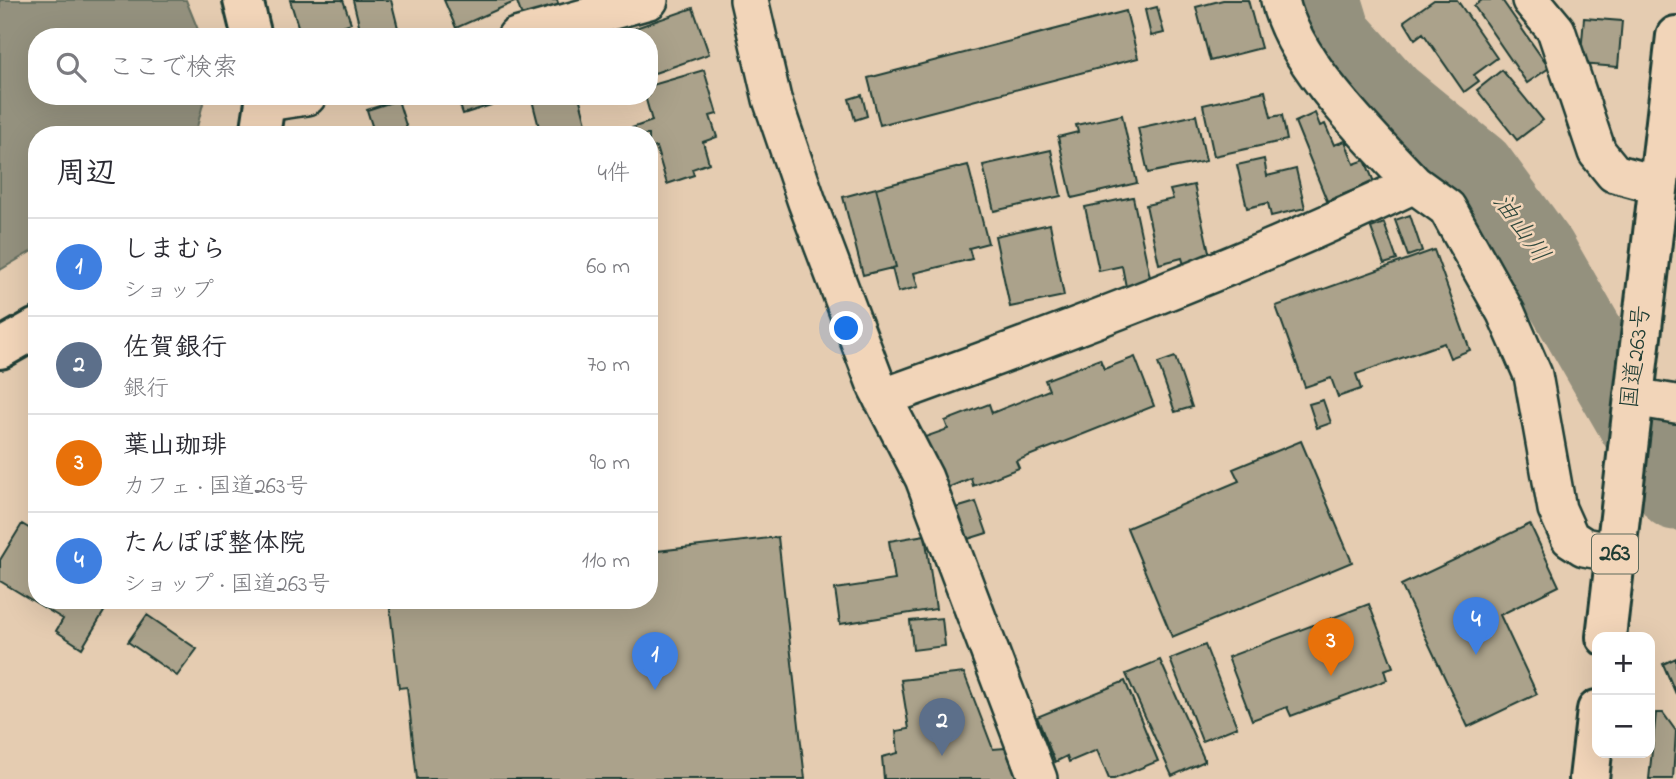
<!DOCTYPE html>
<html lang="ja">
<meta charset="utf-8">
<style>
:root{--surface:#fff;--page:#f2f2f3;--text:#2b2b33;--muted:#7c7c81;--line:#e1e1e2;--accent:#0f766e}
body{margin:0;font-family:"Indie Flower","Klee One",sans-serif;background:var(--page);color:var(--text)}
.controls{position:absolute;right:21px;bottom:21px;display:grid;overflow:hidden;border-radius:14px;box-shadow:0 7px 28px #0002}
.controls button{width:63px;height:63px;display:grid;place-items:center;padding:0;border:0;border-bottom:2px solid var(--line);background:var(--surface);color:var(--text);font:35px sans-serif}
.you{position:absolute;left:847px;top:329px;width:24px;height:24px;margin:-18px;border:5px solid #fff;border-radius:50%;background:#1a73e8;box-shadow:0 0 0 10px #1a73e833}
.badge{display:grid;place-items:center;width:46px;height:46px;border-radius:50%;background:var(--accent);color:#fff;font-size:23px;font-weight:700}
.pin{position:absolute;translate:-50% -58px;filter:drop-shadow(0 2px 4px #0008)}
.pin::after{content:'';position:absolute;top:37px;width:24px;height:21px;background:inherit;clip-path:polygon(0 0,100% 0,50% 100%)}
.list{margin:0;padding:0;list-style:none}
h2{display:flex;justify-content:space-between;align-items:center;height:91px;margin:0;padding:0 28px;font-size:30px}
h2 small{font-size:23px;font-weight:400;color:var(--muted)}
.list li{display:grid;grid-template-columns:46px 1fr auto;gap:21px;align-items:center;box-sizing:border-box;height:98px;padding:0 28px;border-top:2px solid var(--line)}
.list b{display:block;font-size:26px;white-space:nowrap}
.list p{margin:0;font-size:23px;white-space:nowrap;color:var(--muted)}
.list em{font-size:23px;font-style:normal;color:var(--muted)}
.icon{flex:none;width:38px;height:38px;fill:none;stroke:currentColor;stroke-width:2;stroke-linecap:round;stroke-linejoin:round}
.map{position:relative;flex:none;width:1676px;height:779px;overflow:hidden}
.search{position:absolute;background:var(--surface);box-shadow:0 7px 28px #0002;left:28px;top:28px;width:630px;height:77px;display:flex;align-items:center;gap:18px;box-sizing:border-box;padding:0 24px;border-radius:28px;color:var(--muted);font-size:26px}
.panel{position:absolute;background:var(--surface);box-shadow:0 7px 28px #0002;left:28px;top:126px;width:630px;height:483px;border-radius:28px}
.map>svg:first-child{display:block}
.water{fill:#94917e;stroke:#656f60;stroke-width:2}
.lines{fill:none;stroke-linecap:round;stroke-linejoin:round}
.river{stroke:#94917e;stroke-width:77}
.building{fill:#aba28b;stroke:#1f3d34;stroke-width:2}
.minor-casing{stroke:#1f3d34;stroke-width:42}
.tertiary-casing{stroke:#1f3d34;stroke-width:44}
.trunk-casing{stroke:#1f3d34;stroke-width:44}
.minor{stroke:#f2d5b9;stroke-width:37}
.tertiary{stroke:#f2d5b9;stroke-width:38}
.trunk{stroke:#f2d5b9;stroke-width:38}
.labels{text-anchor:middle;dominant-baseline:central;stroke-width:5;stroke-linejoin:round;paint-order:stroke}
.shield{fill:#f2d5b9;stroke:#5e6b5c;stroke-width:2}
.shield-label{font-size:23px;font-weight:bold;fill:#1f3d34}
.street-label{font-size:24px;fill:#1f3d34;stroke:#f2d5b9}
.water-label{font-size:26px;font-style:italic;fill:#314a3f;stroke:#f2d5b9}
</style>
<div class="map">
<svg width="1676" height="779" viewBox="0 0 1676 779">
<rect width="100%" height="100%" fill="#e5ccb1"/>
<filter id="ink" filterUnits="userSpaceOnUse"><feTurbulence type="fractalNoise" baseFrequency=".0143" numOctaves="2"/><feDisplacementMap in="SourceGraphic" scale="14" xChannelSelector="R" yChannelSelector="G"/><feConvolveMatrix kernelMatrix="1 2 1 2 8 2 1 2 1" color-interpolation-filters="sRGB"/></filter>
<g filter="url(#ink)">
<path class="water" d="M0,0H186L201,37H37V96H205L197,127L190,135H37V248L0,270Z"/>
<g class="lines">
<path class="river" d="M1323,0L1334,36L1389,97L1477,169L1538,252L1676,492"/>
</g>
<path class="building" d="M290,0H343L351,23L340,27L341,33L329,37L325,28L301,36Z
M353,0H391L398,28L383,31L384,37H362Z
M444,0H519L456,28Z
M524,0H557L562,15L526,27L517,2Z
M1223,0H1248L1261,48L1210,61L1196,7Z
M1434,0H1457L1497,58L1474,75L1479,81L1464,92L1423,33L1415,39L1404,21Z
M1482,0H1502L1549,68L1527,83L1474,6Z
M1157,7L1164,33L1151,36L1145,10Z
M693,8L709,54L649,75V37H619L618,34Z
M1126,11L1138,58L880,125L868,78Z
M1584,18L1622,21L1618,67L1580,64Z
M704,70L717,114L710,116L717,137L703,142L709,163L692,169L694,175L667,184L656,147L649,149V135H630L629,129L652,121L645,96H649V86Z
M1502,70L1543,120L1517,140L1477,90Z
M1265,91L1271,117L1282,115L1287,140L1214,156L1203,105Z
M862,95L867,116L855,120L849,99Z
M457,96H489L491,105L463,114Z
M531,96H579L589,135H541Z
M398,100L409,135H375L367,110Z
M1315,113L1320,126L1325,124L1334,145L1345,141L1354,164L1365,160L1374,182L1327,201L1295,122Z
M1122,115L1137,183L1072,198L1058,137L1078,132L1076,125Z
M1196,115L1206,161L1148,173L1138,128Z
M1051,150L1061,196L994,211L983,165Z
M1264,159L1267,176L1296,169L1305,208L1271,216L1268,203L1247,208L1237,165Z
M968,165L988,243L969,248L972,259L914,273L918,287L898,292L892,268L896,267L876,188Z
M1194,185L1212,265L1186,271L1182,258L1159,264L1146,205L1173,199L1170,190Z
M876,188L896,267L863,275L843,197Z
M1133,197L1151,282L1126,287L1122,266L1099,271L1085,207Z
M1410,215L1422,251L1408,256L1395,220Z
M1384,223L1397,260L1384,264L1371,228Z
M1050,224L1064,296L1010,307L995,236Z
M1434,250L1470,350L1450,358L1444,343L1356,374L1361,389L1338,397L1331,378L1305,387L1276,306Z
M1135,357L1154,406L1016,461L1019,468L973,486L971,478L945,489L925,437L948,429L945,421L989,404L992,413L1049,390L1045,380L1100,359L1104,369Z
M1175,357L1192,407L1175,412L1158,363Z
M1323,400L1331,423L1317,428L1309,404Z
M1301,441L1352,562L1172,637L1127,528L1239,481L1233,469Z
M976,502L987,533L968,539L956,508Z
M22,524L37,533V600H111L82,648L56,631L63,619L0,581V560Z
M1530,524L1559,586L1500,615L1537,694L1468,727L1401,585Z
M925,535L936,609L840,624L835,589L895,580L889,541Z
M778,537L805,779H417L407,687L399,688L389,600H649V552Z
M1369,604L1393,667L1384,670L1387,680L1291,716L1287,707L1252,720L1228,657Z
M147,615L197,649L177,676L128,642Z
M942,618L945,646L913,650L910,621Z
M1205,645L1237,727L1202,741L1170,659Z
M1676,658V694L1663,664Z
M1160,660L1205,761L1172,776L1126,674Z
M964,673L993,749L1005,748L1017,779H884L882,757L898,753L896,731L909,729L901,680Z
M1125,681L1158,761L1114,779H1109L1097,750L1069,762L1067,756L1055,762L1037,717Z
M1656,713H1663L1676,731L1673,779H1649Z"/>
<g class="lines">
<defs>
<path id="minor" d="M749,0L772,99L807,202L877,387L924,478L1038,779
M1280,0C1293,62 1370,137 1414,184
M1531,0L1556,30L1597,152L1614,173L1658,185
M516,37L649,0
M267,102L307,96
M1633,397L1676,404
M882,398C1062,333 1241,267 1414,184L1447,208L1506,313L1533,375L1557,509L1570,538L1584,547L1615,553"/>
<path id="tertiary" d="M243,0L252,37
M260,135L266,96
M0,349L37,328"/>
<path id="trunk" d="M1606,637L1676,36
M1589,779L1597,710"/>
</defs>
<use href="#minor" class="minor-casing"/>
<use href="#tertiary" class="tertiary-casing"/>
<use href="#trunk" class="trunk-casing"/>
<use href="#minor" class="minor"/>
<use href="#tertiary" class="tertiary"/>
<use href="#trunk" class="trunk"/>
</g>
</g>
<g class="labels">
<rect class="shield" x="1592" y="534.5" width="46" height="39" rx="5"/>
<g class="shield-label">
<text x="1615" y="554">263</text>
</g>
<g class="street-label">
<text transform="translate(1637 357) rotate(-83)">国道263号</text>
</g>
<g class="water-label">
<text transform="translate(1520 229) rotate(55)">油山川</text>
</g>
</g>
</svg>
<div class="controls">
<button>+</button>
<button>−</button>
</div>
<div class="you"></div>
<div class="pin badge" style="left:655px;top:690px;background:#3f7fe0">1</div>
<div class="pin badge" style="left:942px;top:756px;background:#5c6f8a">2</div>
<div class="pin badge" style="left:1331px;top:676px;background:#e8710a">3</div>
<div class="pin badge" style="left:1476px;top:655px;background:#3f7fe0">4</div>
<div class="search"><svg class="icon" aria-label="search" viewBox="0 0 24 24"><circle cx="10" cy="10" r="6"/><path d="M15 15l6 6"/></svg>ここで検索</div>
<section class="panel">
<h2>周辺<small>4件</small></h2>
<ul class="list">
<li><span class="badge" style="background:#3f7fe0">1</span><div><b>しまむら</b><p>ショップ</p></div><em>60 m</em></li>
<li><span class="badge" style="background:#5c6f8a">2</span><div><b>佐賀銀行</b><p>銀行</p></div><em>70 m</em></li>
<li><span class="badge" style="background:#e8710a">3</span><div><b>葉山珈琲</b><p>カフェ · 国道263号</p></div><em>90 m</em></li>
<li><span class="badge" style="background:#3f7fe0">4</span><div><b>たんぽぽ整体院</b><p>ショップ · 国道263号</p></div><em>110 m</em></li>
</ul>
</section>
</div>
